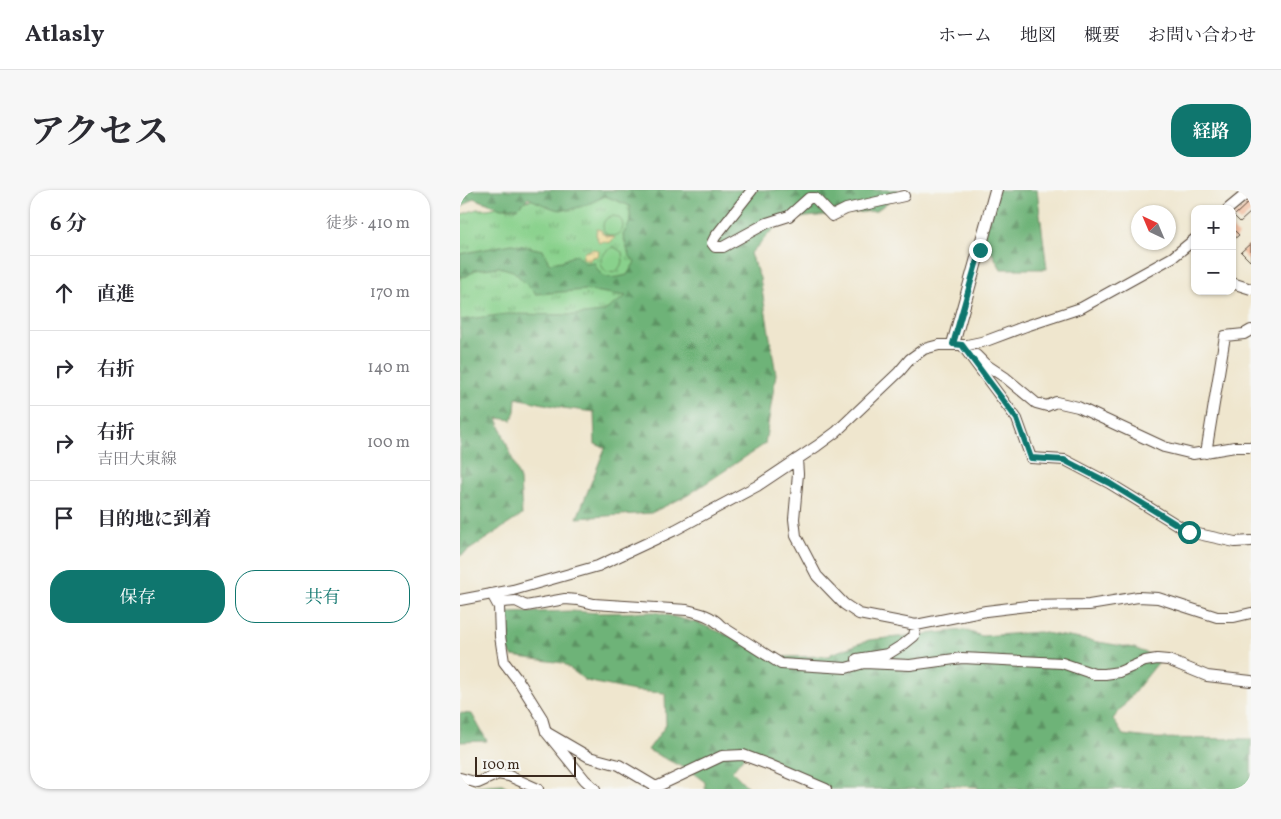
<!DOCTYPE html>
<html lang="ja">
<meta charset="utf-8">
<style>
:root{--surface:#fff;--page:#f7f7f7;--text:#2b2b33;--muted:#7c7c81;--line:#e1e1e2;--accent:#0f766e}
body{margin:0;font-family:Vollkorn,"Noto Serif JP",serif;background:var(--page);color:var(--text)}
.controls{position:absolute;right:15px;top:15px;display:grid;overflow:hidden;border-radius:10px;box-shadow:0 1px 4px #0004}
.controls button{width:45px;height:45px;display:grid;place-items:center;padding:0;border:0;border-bottom:1px solid var(--line);background:var(--surface);color:var(--text);font:25px sans-serif}
.compass{position:absolute;left:671px;top:15px;width:45px;height:45px;border-radius:50%;background:var(--surface);box-shadow:0 1px 4px #0004;rotate:316deg}
.scale{position:absolute;left:15px;bottom:12px;width:101px;box-sizing:border-box;padding-left:5px;border:2px solid #3b2a1e;border-top:0;font-size:14px;line-height:18px;white-space:nowrap;color:#3b2a1e;-webkit-text-stroke:4px #f6f6f2;paint-order:stroke}
.stop{position:absolute;width:15px;height:15px;margin:-11px;border:4px solid #0f766e;border-radius:50%;background:#fff}
.stop.end{background:#0f766e;border-color:#fff;box-shadow:0 1px 5px #0008}
.list{margin:0;padding:0;list-style:none}
h2{display:flex;justify-content:space-between;align-items:center;height:65px;margin:0;padding:0 20px;font-size:21px}
h2 small{font-size:16px;font-weight:400;color:var(--muted)}
.list li{display:grid;grid-template-columns:32px 1fr auto;gap:15px;align-items:center;box-sizing:border-box;height:75px;padding:0 20px;border-top:1px solid var(--line)}
.list b{display:block;font-size:19px;white-space:nowrap}
.list p{margin:0;font-size:16px;white-space:nowrap;color:var(--muted)}
.list em{font-size:16px;font-style:normal;color:var(--muted)}
.actions{display:flex;gap:10px;padding:15px 20px}
.actions a{flex:1;padding:11px 0;border:1px solid var(--accent);border-radius:20px;text-align:center;font-size:18px;color:var(--accent)}
.actions .main{background:var(--accent);color:#fff}
.icon{flex:none;width:28px;height:28px;fill:none;stroke:currentColor;stroke-width:2;stroke-linecap:round;stroke-linejoin:round}
.map{position:relative;flex:none;width:791px;height:599px;overflow:hidden;border-radius:20px}
header{display:flex;align-items:center;gap:30px;box-sizing:border-box;height:70px;padding:0 25px;background:var(--surface);border-bottom:1px solid var(--line)}
header strong{font-size:24px}
nav{display:flex;gap:28px;margin-inline-start:auto;font-size:18px}
.intro{display:flex;align-items:center;justify-content:space-between;box-sizing:border-box;height:120px;padding:0 30px}
h1{margin:0;font-size:35px}
.button{padding:12px 22px;border-radius:20px;background:var(--accent);color:#fff;font-size:18px;font-weight:700}
main{display:flex;gap:30px;padding:0 30px}
aside{flex:1;background:var(--surface);border-radius:20px;box-shadow:0 1px 4px #0004}
.map>svg:first-child{display:block}
.grass{fill:url(#grass-tufts);stroke:#627e55}
.forest{fill:url(#forest-firs);stroke:#546e4b}
.sand{fill:url(#sand-dots);stroke:#94825e}
.green{fill:#89d18c;stroke:#627e55}
.building{fill:#efab85}
.lines{fill:none;stroke-linecap:round;stroke-linejoin:round}
.minor-casing{stroke:#564638;stroke-width:12}
.major-casing{stroke:#564638;stroke-width:14}
.minor{stroke:#fff;stroke-width:10}
.major{stroke:#fff;stroke-width:12}
.route{stroke:#0f766e;stroke-width:6}
</style>
<header>
<strong>Atlasly</strong>
<nav><a>ホーム</a><a>地図</a><a>概要</a><a>お問い合わせ</a></nav>
</header>
<div class="intro"><h1>アクセス</h1><a class="button">経路</a></div>
<main>
<aside>
<h2>6 分<small>徒歩 · 410 m</small></h2>
<ul class="list">
<li><svg class="icon" aria-label="ahead" viewBox="0 0 24 24"><path d="M12 20V5M6 11l6-6 6 6"/></svg><div><b>直進</b></div><em>170 m</em></li>
<li><svg class="icon" aria-label="right" viewBox="0 0 24 24"><path d="M7 20v-9h11M14 6l5 5-5 5"/></svg><div><b>右折</b></div><em>140 m</em></li>
<li><svg class="icon" aria-label="right" viewBox="0 0 24 24"><path d="M7 20v-9h11M14 6l5 5-5 5"/></svg><div><b>右折</b><p>吉田大東線</p></div><em>100 m</em></li>
<li><svg class="icon" aria-label="arrive" viewBox="0 0 24 24"><path d="M6 21V4h12l-3 4 3 4H6"/></svg><div><b>目的地に到着</b></div></li>
</ul>
<div class="actions"><a class="main">保存</a><a>共有</a></div>
</aside>
<div class="map">
<svg width="791" height="599" viewBox="0 0 791 599">
<defs>
<pattern id="grass-tufts" width="24" height="20" patternUnits="userSpaceOnUse" patternTransform="scale(1.25)"><rect width="24" height="20" fill="#89d18c"/><path d="M3 7l-1-3M5 7V3M7 7l1-3M15 17l-1-3M17 17v-4M19 17l1-3" fill="none" stroke="#71aa72"/></pattern>
<pattern id="forest-firs" width="22" height="20" patternUnits="userSpaceOnUse" patternTransform="scale(1.25)"><rect width="22" height="20" fill="#6eb378"/><path d="M5 1l3.5 6h-7zM16 11l3.5 6h-7z" fill="#5c9262"/></pattern>
<pattern id="sand-dots" width="8" height="8" patternUnits="userSpaceOnUse" patternTransform="scale(1.25)"><rect width="8" height="8" fill="#eeda9e"/><path d="M2 2h.1M6 6h.1" fill="none" stroke="#cdbb88" stroke-width="1.8" stroke-linecap="round"/></pattern>
</defs>
<rect width="100%" height="100%" fill="#f6f6f2"/>
<filter id="ink" filterUnits="userSpaceOnUse"><feTurbulence type="fractalNoise" baseFrequency=".02" numOctaves="2"/><feDisplacementMap in="SourceGraphic" scale="10" xChannelSelector="R" yChannelSelector="G"/><feConvolveMatrix kernelMatrix="1 2 1 2 8 2 1 2 1" color-interpolation-filters="sRGB"/></filter>
<filter id="wash" filterUnits="userSpaceOnUse"><feTurbulence type="fractalNoise" baseFrequency=".0096" numOctaves="4" result="noise"/><feDisplacementMap in="SourceGraphic" scale="20" xChannelSelector="R" yChannelSelector="G"/><feGaussianBlur stdDeviation="1.12" result="paint"/><feColorMatrix in="noise" values="0 0 0 0 0 0 0 0 0 0 0 0 0 0 0 0 0 1.4 0 .05"/><feComposite in="paint" operator="in"/></filter>
<g filter="url(#wash)">
<rect width="100%" height="100%" fill="#efe6ce"/>
<path class="grass" d="M117,0H163L186,53L169,126L0,144V25L17,19H28Z"/>
<path class="forest" d="M0,0H438L440,3L416,21L323,29L290,64L300,88L316,184L305,254L228,305L191,323L117,328L145,258L135,254L134,222L103,218L56,208L55,221L52,230L37,228L60,290L62,325L0,366V130L47,124L114,125L143,122L166,106L126,100L76,104L53,81L39,77L15,80L7,86L0,87V64L52,54L83,60L89,73L102,71L117,64L125,73L134,72C141,90 150,89 167,85L175,72L169,65L163,45L170,32V16L145,6C131,13 111,23 95,19C86,16 77,12 68,8L58,18H41L13,8L0,19Z
M538,0H577L587,79H541L523,47Z
M111,421L139,423L195,422L238,433L321,467L370,466L371,464L409,450L504,440L522,446L579,442L674,458L701,469L653,529L663,545L690,548L791,549V599H518V597L485,595L479,599H369L289,560L272,581L290,599H245V592L230,581L188,560L206,535L205,503L174,501L126,491L103,473L52,466L40,446L46,423Z
M0,523L12,524L27,551L0,552Z
M42,594L51,599H0V597Z"/>
<path class="sand" d="M137,39L141,40L143,44L155,48L149,53L143,51L139,53L136,44Z
M134,59L139,61L138,66L132,67L129,71L123,68V64L125,62Z"/>
<path class="green" d="M143 36a10 10 0 1 1 20 0a10 10 0 1 1-20 0Z
M154,57L162,62L163,72L157,81L146,82L141,75C142,65 144,61 154,57Z"/>
<g id="blocks">
<path class="building" d="M791,10V22L780,32L774,26Z
M772,38L779,45L772,51Z
M791,53V70L790,71L781,62Z"/>
</g>
</g>
<g filter="url(#ink)">
<use href="#blocks" fill-opacity="0" stroke="#564638" stroke-width="1"/>
<g class="lines">
<defs>
<path id="minor" d="M292,0L255,47L252,53L255,57H263L307,33L329,26L349,8H355L372,26L386,19L444,6
M768,19L791,0
M772,93L791,99
M502,155L557,229L571,268L605,270L649,293L729,342L775,352L791,351
M516,165L525,174L546,188L576,213L587,216L596,212L618,217L704,257L733,264L775,257H791
M746,263L765,146L784,144L791,140
M337,269L338,284L334,329L336,346L357,386L384,414L399,424L456,435L526,421L567,416L629,415L678,407L698,408L757,427H774L791,423
M30,404L35,406L42,412L56,411L66,416L105,409L118,410L134,414L227,420C240,423 252,426 261,436L321,474L386,478L404,473L450,475L502,468L602,473L634,484H645L659,482L685,471L697,469L708,470L747,486L791,491
M33,406L39,417L40,446L44,472L60,493L82,528L86,542L125,590L135,599
M0,410L53,400L138,376L215,340L297,296L357,256L376,242L439,182L450,169L464,159L479,155H507L526,151L566,136L621,118L713,67L735,49
M397,469L428,464L444,454L454,446L456,435
M86,542L129,567L159,575L196,597L262,566L283,565L310,575L366,599
M0,588L18,593L38,584L49,586L78,599"/>
<path id="major" d="M493,154L536,0"/>
</defs>
<use href="#minor" class="minor-casing"/>
<use href="#major" class="major-casing"/>
<use href="#minor" class="minor"/>
<use href="#major" class="major"/>
</g>
</g>
<g class="lines" filter="url(#ink)">
<path class="route" d="M520,60L493,154L502,155L557,229L571,268L604,270L649,293L729,342"/>
</g>
</svg>
<div class="controls">
<button>+</button>
<button>−</button>
</div>
<svg class="compass" viewBox="-18 -18 36 36"><path d="M0-13l5 13h-10z" fill="#e53935"/><path d="M0 13l5-13h-10z" fill="#7c7c81"/></svg>
<div class="scale">100 m</div>
<div class="stop" style="left:729px;top:342px"></div>
<div class="stop end" style="left:520px;top:60px"></div>
</div>
</main>
